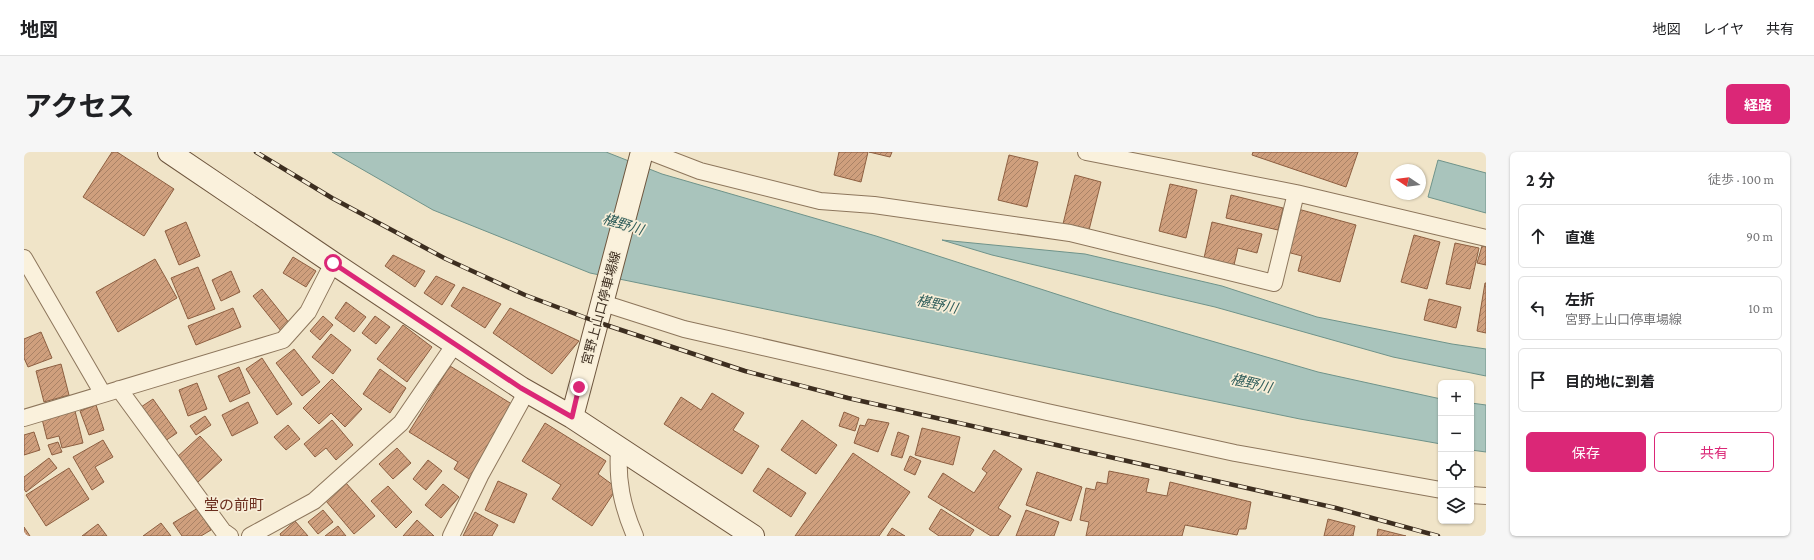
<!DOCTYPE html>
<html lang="ja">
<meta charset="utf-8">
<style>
:root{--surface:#fff;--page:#f6f6f6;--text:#202124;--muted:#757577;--line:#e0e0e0;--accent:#db2777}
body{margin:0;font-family:"Crimson Pro","Noto Sans JP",serif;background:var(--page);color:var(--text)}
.controls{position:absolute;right:12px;bottom:12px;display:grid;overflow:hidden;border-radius:6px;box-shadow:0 1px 3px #0004}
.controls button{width:36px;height:36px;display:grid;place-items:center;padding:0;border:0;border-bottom:1px solid var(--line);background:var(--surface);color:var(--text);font:20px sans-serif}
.compass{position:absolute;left:1366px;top:12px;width:36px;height:36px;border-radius:50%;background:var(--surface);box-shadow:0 1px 3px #0004;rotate:283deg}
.stop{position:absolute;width:12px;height:12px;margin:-9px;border:3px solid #db2777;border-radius:50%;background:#fff}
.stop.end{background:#db2777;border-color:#fff;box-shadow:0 1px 4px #0008}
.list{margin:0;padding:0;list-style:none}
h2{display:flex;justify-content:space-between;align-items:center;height:52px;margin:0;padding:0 16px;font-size:17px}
h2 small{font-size:13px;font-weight:400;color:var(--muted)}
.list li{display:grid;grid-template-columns:26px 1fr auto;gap:12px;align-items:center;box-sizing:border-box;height:64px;margin:0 8px 8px;padding:0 8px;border:1px solid var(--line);border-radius:6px}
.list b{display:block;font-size:15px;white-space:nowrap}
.list p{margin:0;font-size:13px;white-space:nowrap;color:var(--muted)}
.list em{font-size:13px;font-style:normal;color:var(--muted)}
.actions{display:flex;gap:8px;padding:12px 16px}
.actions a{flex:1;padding:9px 0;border:1px solid var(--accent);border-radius:6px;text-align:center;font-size:14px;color:var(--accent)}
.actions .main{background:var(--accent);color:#fff}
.icon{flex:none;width:22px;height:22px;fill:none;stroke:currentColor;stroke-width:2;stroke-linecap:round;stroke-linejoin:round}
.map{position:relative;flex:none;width:1462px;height:384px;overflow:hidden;border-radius:6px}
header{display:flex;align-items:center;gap:24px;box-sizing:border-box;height:56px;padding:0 20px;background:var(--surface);border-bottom:1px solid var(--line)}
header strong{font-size:19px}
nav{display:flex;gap:22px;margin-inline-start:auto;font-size:14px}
.intro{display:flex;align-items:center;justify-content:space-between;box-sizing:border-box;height:96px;padding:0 24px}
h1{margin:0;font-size:28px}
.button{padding:10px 18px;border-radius:6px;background:var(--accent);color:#fff;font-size:14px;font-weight:700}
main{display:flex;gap:24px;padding:0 24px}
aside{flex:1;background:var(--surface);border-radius:6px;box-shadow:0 1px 3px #0004}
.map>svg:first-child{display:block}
.water{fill:#a9c4bc;stroke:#6f938a}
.building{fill:url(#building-hatch);stroke:#8d5f41}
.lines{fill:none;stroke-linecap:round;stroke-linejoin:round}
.street-casing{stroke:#8d765c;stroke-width:18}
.secondary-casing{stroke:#6f573f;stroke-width:24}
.street{stroke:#faf1dc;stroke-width:16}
.secondary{stroke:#faf1dc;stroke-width:22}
.rail-casing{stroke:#3d2e20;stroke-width:4.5}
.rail{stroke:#f7eed8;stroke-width:3;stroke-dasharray:9;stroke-linecap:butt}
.route{stroke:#db2777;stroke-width:5}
.labels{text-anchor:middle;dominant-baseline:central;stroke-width:3.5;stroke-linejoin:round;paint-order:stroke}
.street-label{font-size:13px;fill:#3d2e20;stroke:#f7eed8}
.water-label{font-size:14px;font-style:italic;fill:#2f5d5a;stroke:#f7eed8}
.quarter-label{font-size:15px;fill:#6b2e1e;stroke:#f7eed8}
</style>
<header>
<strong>地図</strong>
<nav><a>地図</a><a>レイヤ</a><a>共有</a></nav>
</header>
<div class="intro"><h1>アクセス</h1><a class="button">経路</a></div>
<main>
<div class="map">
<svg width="1462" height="384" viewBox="0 0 1462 384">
<defs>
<pattern id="building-hatch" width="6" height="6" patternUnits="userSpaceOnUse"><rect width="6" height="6" fill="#cf9f7d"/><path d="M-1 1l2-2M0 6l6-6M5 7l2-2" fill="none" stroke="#a98266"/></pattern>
</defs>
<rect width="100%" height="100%" fill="#f0e4c8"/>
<path class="water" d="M308,0H582L638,22L852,84L1088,160L1294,220L1417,247V292L1276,267L566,121L409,58Z
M1414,8L1462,21V61L1404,45Z
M918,88L1061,102L1198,134L1293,165L1428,192L1462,197V224L1369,205L1191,155L968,103Z
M1447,251L1462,253V300L1447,298Z"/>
<path class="building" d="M88,0H93L150,37L120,84L59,45Z
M815,0H844L837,30L810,23Z
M845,0H868L866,5Z
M1229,0H1334L1322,35L1228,3Z
M985,3L1014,10L1003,55L974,48Z
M1051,23L1077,30L1065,78L1039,72Z
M1146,32L1173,38L1162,86L1135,79Z
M1207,43L1259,56L1254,78L1202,66Z
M1274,57L1332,73L1316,130L1274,119L1278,104L1263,100Z
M162,70L176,104L155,113L141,79Z
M1188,70L1238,82L1233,101L1214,96L1210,113L1180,106Z
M1390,83L1416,90L1403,137L1377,130Z
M1431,91L1455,96L1446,137L1422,132Z
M1458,94L1462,95V113L1453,111Z
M369,103L401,119L391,135L361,114Z
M269,105L292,119L282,135L259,121Z
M131,107L153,146L94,180L72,140Z
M174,115L191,157L164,167L147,126Z
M207,119L216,140L197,149L188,128Z
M412,124L431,133L418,153L400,141Z
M1461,131H1462V181L1453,179Z
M439,135L477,152L461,176L427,154Z
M238,137L266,172L257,179L229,144Z
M1405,147L1437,155L1432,176L1400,168Z
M322,150L342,165L330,180L311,166Z
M209,156L217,175L172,193L164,174Z
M486,156L555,189L528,222L469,181Z
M299,164L309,173L296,188L286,179Z
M351,164L366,175L352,192L338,181Z
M379,173L408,195L383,230L353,207Z
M17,180L28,206L4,215L0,206V187Z
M307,182L327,198L309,222L288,205Z
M270,197L296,230L278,244L252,211Z
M238,206L268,252L253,263L222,217Z
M37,212L45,243L20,250L12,219Z
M426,214L491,254L445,327L430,317L434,310L385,280Z
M215,215L226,241L206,250L194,224Z
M356,217L382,236L366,261L339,242Z
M308,227L338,257L321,275L307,261L295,272L279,256Z
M173,231L183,257L164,264L155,238Z
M688,241L720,261L709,278L735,294L718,322L640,272L657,245L677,258Z
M129,247L153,281L141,289L117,255Z
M224,250L234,271L208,284L198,263Z
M72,253L80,278L65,283L56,259Z
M50,255L59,291L38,296L35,284L23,287L17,263Z
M820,260L835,266L831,279L815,274Z
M181,264L187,273L172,283L166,274Z
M844,267L865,271L854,300L830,291L836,273L841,274Z
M308,268L329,293L312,308L302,296L291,305L280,292Z
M778,268L813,293L792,322L757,298Z
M521,271L582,309L574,322L593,336L568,374L528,347L537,333L498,309Z
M264,273L276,287L262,298L250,285Z
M898,276L936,285L929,313L891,303Z
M10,280L16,298L0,303V283Z
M874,280L885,284L878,306L867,303Z
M176,284L198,308L174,330L152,306Z
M79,288L89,305L71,315L80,330L68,338L49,305Z
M34,290L38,300L28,303L24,293Z
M373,296L387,311L369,327L355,312Z
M970,298L998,317L974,356L987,364L974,384H967L904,345L919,321L950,341L963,321L958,317Z
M829,301L886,340L855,384H771Z
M886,304L897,309L891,323L880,318Z
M25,306L33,316L2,340L0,337V325Z
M404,308L418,319L402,338L389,327Z
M45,316L65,347L22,374L2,343Z
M744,316L782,341L767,365L729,339Z
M1085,319L1125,327L1122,340L1143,344L1146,330L1227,350L1222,377H1215L1213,383L1161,373L1158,384H1062L1065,370L1056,368L1062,336L1071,338L1073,330L1083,332Z
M1013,320L1058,335L1047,369L1002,353Z
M474,329L503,342L490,371L461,358Z
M322,331L351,364L330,382L302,349Z
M419,332L435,345L417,366L401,353Z
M364,334L388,360L372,376L347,349Z
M174,356L187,378L177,384H158L149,371Z
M917,357L950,378L946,384H915L905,377Z
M299,358L309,370L294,382L284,370Z
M1002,358L1035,370L1030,384H992Z
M451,360L474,373L468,384H439Z
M1304,367L1331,374L1329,384H1300Z
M393,368L410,384H379Z
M271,369L284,384H257L256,382Z
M137,371L147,384H119Z
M74,372L83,384H58Z
M314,374L322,384H301Z
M0,375L6,384H0Z
M868,376L881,384H863Z
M1354,377L1382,384H1353Z"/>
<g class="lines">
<defs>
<path id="street" d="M627,0L676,19L796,49L850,53L1046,81L1250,131L1272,41
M1062,0L1272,41L1462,86
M0,106L79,242
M579,151L660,177L1023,260L1211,301L1417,338
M95,237L199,379L206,384
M0,266L259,188L284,160L309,111
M595,297C593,329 598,354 611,384
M1447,343L1462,344
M226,384L290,349L377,271L431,192
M427,384L456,324L503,239"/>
<path id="secondary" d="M145,0L309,111L497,236L548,265L729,384
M548,265L618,0"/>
</defs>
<use href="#street" class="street-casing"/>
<use href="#secondary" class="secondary-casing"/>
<use href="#street" class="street"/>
<use href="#secondary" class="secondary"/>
<defs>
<path id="rail" d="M232,0L308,46L422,107L501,143L573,170L721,219L824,246L1312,356L1414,384"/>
</defs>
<use href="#rail" class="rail-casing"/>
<use href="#rail" class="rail"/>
</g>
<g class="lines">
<path class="route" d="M309,111L497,236L548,265L555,235"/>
</g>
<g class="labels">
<g class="street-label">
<text transform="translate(577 156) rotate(-75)">宮野上山口停車場線</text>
</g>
<g class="water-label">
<text transform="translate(599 72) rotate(17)">椹野川</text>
<text transform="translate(913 152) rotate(12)">椹野川</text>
<text transform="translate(1227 231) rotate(13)">椹野川</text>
</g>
<g class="quarter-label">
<text x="210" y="353">堂の前町</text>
</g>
</g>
</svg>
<div class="controls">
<button>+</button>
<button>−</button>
<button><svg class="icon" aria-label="locate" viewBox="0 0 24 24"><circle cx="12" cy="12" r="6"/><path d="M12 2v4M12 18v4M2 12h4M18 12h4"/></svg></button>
<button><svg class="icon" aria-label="layers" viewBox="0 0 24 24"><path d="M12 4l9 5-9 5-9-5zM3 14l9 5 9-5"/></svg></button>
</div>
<svg class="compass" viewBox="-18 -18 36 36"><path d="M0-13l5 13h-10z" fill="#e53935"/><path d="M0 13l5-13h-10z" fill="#757577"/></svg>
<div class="stop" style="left:309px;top:111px"></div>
<div class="stop end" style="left:555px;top:235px"></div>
</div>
<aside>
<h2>2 分<small>徒歩 · 100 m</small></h2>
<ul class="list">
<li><svg class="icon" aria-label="ahead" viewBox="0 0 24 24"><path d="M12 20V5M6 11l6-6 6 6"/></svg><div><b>直進</b></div><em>90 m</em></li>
<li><svg class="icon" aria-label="left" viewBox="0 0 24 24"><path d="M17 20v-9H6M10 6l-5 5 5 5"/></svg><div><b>左折</b><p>宮野上山口停車場線</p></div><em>10 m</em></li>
<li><svg class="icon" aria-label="arrive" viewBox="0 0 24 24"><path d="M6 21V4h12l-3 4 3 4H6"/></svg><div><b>目的地に到着</b></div></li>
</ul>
<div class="actions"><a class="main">保存</a><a>共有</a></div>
</aside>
</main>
